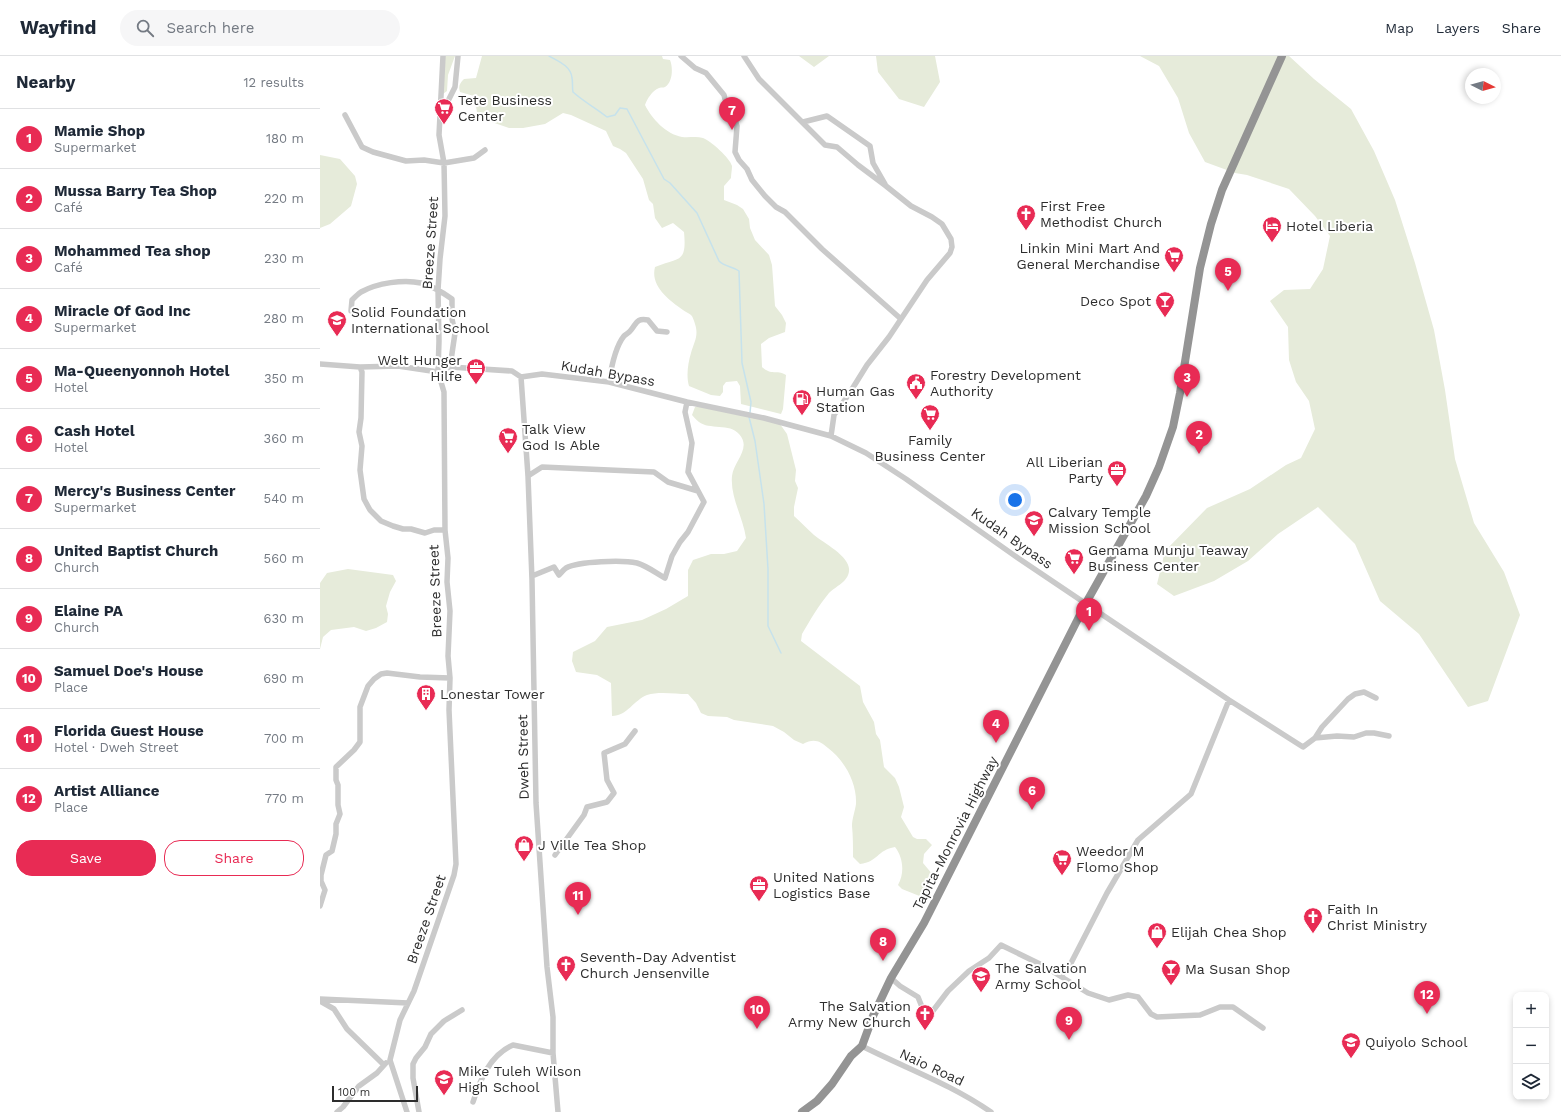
<!DOCTYPE html>
<meta charset="utf-8">
<style>
:root{--surface:#fff;--page:#f6f6f7;--text:#1f2937;--muted:#747a83;--line:#e0e1e3;--accent:#e82b54}
body{margin:0;font-family:"Work Sans",sans-serif;background:var(--page);color:var(--text)}
.controls{position:absolute;right:12px;bottom:12px;display:grid;overflow:hidden;border-radius:8px;box-shadow:0 2px 6px #0003}
.controls button{width:36px;height:36px;display:grid;place-items:center;padding:0;border:0;border-bottom:1px solid var(--line);background:var(--surface);color:var(--text);font:20px sans-serif}
.compass{position:absolute;left:1145px;top:12px;width:36px;height:36px;border-radius:50%;background:var(--surface);box-shadow:0 2px 6px #0003;rotate:96deg}
.scale{position:absolute;left:12px;bottom:10px;width:86px;box-sizing:border-box;padding-left:4px;border:2px solid #2d2d2d;border-top:0;font-size:11px;line-height:14px;white-space:nowrap;color:#2d2d2d;-webkit-text-stroke:3px #fff;paint-order:stroke}
.you{position:absolute;left:695px;top:444px;width:14px;height:14px;margin:-10px;border:3px solid #fff;border-radius:50%;background:#1a73e8;box-shadow:0 0 0 6px #1a73e833}
.badge{display:grid;place-items:center;width:26px;height:26px;border-radius:50%;background:var(--accent);color:#fff;font-size:13px;font-weight:700}
.pin{position:absolute;translate:-50% -33px;filter:drop-shadow(0 1px 2px #0008)}
.pin::after{content:'';position:absolute;top:21px;width:14px;height:12px;background:inherit;clip-path:polygon(0 0,100% 0,50% 100%)}
.list{margin:0;padding:0;list-style:none}
h2{display:flex;justify-content:space-between;align-items:center;height:52px;margin:0;padding:0 16px;font-size:17px}
h2 small{font-size:13px;font-weight:400;color:var(--muted)}
.list li{display:grid;grid-template-columns:26px 1fr auto;gap:12px;align-items:center;box-sizing:border-box;height:60px;padding:0 16px;border-top:1px solid var(--line)}
.list b{display:block;font-size:15px;white-space:nowrap}
.list p{margin:0;font-size:13px;white-space:nowrap;color:var(--muted)}
.list em{font-size:13px;font-style:normal;color:var(--muted)}
.actions{display:flex;gap:8px;padding:12px 16px}
.actions a{flex:1;padding:9px 0;border:1px solid var(--accent);border-radius:16px;text-align:center;font-size:14px;color:var(--accent)}
.actions .main{background:var(--accent);color:#fff}
.icon{flex:none;width:22px;height:22px;fill:none;stroke:currentColor;stroke-width:2;stroke-linecap:round;stroke-linejoin:round}
.map{position:relative;flex:none;width:1241px;height:1056px;overflow:hidden}
header{display:flex;align-items:center;gap:24px;box-sizing:border-box;height:56px;padding:0 20px;background:var(--surface);border-bottom:1px solid var(--line)}
header strong{font-size:19px}
nav{display:flex;gap:22px;margin-inline-start:auto;font-size:14px}
.search{width:280px;height:36px;background:var(--page);display:flex;align-items:center;gap:10px;box-sizing:border-box;padding:0 14px;border-radius:22px;color:var(--muted);font-size:15px}
main{display:flex}
aside{flex:1;background:var(--surface)}
.map>svg:first-child{display:block}
.green{fill:#e6ebda}
.lines{fill:none;stroke-linecap:round;stroke-linejoin:round}
.stream{stroke:#c6e2ec;stroke-width:1.5}
.minor{stroke:#cacaca;stroke-width:5.5}
.highway{stroke:#949494;stroke-width:8}
.labels{text-anchor:middle;dominant-baseline:central;stroke-width:4;stroke-linejoin:round;paint-order:stroke}
.poi-label{font-size:14px;fill:#2d2d2d;stroke:#fff;text-anchor:start}
.street-label{font-size:14px;fill:#2d2d2d;stroke:#fff}
</style>
<header>
<strong>Wayfind</strong>
<div class="search"><svg class="icon" aria-label="search" viewBox="0 0 24 24"><circle cx="10" cy="10" r="6"/><path d="M15 15l6 6"/></svg>Search here</div>
<nav><a>Map</a><a>Layers</a><a>Share</a></nav>
</header>
<main>
<aside>
<h2>Nearby<small>12 results</small></h2>
<ul class="list">
<li><span class="badge">1</span><div><b>Mamie Shop</b><p>Supermarket</p></div><em>180 m</em></li>
<li><span class="badge">2</span><div><b>Mussa Barry Tea Shop</b><p>Café</p></div><em>220 m</em></li>
<li><span class="badge">3</span><div><b>Mohammed Tea shop</b><p>Café</p></div><em>230 m</em></li>
<li><span class="badge">4</span><div><b>Miracle Of God Inc</b><p>Supermarket</p></div><em>280 m</em></li>
<li><span class="badge">5</span><div><b>Ma-Queenyonnoh Hotel</b><p>Hotel</p></div><em>350 m</em></li>
<li><span class="badge">6</span><div><b>Cash Hotel</b><p>Hotel</p></div><em>360 m</em></li>
<li><span class="badge">7</span><div><b>Mercy's Business Center</b><p>Supermarket</p></div><em>540 m</em></li>
<li><span class="badge">8</span><div><b>United Baptist Church</b><p>Church</p></div><em>560 m</em></li>
<li><span class="badge">9</span><div><b>Elaine PA</b><p>Church</p></div><em>630 m</em></li>
<li><span class="badge">10</span><div><b>Samuel Doe's House</b><p>Place</p></div><em>690 m</em></li>
<li><span class="badge">11</span><div><b>Florida Guest House</b><p>Hotel · Dweh Street</p></div><em>700 m</em></li>
<li><span class="badge">12</span><div><b>Artist Alliance</b><p>Place</p></div><em>770 m</em></li>
</ul>
<div class="actions"><a class="main">Save</a><a>Share</a></div>
</aside>
<div class="map">
<svg width="1241" height="1056" viewBox="0 0 1241 1056">
<rect width="100%" height="100%" fill="#fff"/>
<path class="green" d="M124,0H135L128,19L127,35L123,38Z
M162,0H342L343,3L350,4C353,11 353,26 345,31C343,32 342,31 339,32C332,35 327,43 325,49C332,63 346,78 362,81C369,82 376,80 383,82C391,85 410,102 412,110C412,114 411,118 411,122L404,130V144L417,149L423,153L429,163L430,172L435,184L449,199L452,209L455,250L462,259L466,267L465,276L449,282L441,288L442,311C452,320 456,313 466,319L463,353L461,358L421,348L420,330L417,325L406,326L403,330V336L400,340L391,339L369,330C366,320 368,307 371,297C374,286 379,280 375,268C374,265 373,261 371,259C369,257 365,256 363,254C349,244 330,230 335,211C359,201 367,208 364,176L353,167L342,172L335,162L333,148L329,144L323,123L306,97L300,93L293,90L286,75L251,59L243,57L225,68L203,72H189L163,63L157,56L154,40L140,36C138,30 140,27 144,23L156,22Z
M479,0H509L494,11Z
M556,0H615L620,26L604,51L579,43L558,16Z
M820,0H969L994,23L1031,53L1054,95L1075,144L1095,207L1114,274L1125,334L1135,403L1154,467L1184,516L1200,559L1168,645L1148,651L1099,578L1060,545L1035,488L998,451L958,478L928,505L894,525L854,540L837,528L845,495L887,452L930,433L966,409L981,402L995,373L989,345L976,326L969,304L968,271L950,245L964,234L990,233L1003,213L1010,180L995,160L969,133L927,119L915,117L885,106L869,77L858,42L839,10Z
M0,99L20,103L35,120L37,128L31,150L10,168L0,172Z
M382,349L460,368L467,378L476,414L475,425L478,432L474,451V460C481,466 487,473 494,479C504,487 531,501 529,515C528,526 516,530 509,537C499,549 490,564 482,578L481,585L540,630L543,646L554,666L556,678L560,684L564,711L575,722L579,731L584,751L581,761L593,781L597,783H606L612,789L604,798L603,807L613,819C613,827 610,837 602,841L582,833L578,829C585,817 583,801 575,791C557,794 558,806 540,808L533,801C533,790 533,780 532,770C532,763 535,755 536,748C537,727 525,705 508,692C500,685 494,682 483,688L474,684L464,676L453,670L414,664L407,661L388,660L381,657L376,647L368,638C355,638 339,635 327,639C314,644 307,660 292,660L291,627L277,619L256,616L252,605L253,596L275,585L287,571L322,564L346,553L368,540V514L373,504L391,498H404L417,495L426,482C423,461 410,441 412,420C414,405 432,392 419,378C410,367 389,374 379,366C376,364 374,361 372,359L375,351Z
M28,513L73,519L76,525L70,536L66,550L68,558L67,566L56,572L46,575L34,571L11,574L3,581L0,593V527L7,517Z"/>
<g class="lines">
<path class="stream" d="M229,0C238,5 251,10 252,22C253,27 252,31 253,36C264,46 276,52 287,61L295,59L300,52L307,53L344,123L350,127L377,157L399,205C405,211 412,210 419,215L422,307L431,346L430,357
M429,361L435,385L444,448L448,513V570L461,597"/>
<path class="minor" d="M361,0L375,12L386,17L404,39L405,43L411,50L417,70L415,96L419,104L427,113L432,124L445,140L456,151L465,156L502,193L581,263
M424,0L439,23L505,89L517,91L538,109L566,130L591,150L612,161L622,168L631,183L632,191L630,197L607,224L569,281L547,309L529,338L514,359L511,380
M25,59L42,91L53,96L86,105L104,104L124,107L154,102L165,94
M122,61L125,51L135,31L138,0
M483,66L507,60L550,90L553,107L565,128
M31,255L32,244C35,241 38,238 41,236C57,227 84,223 101,227C113,230 122,236 132,243V263L135,277L130,311
M0,308L40,311L78,310L118,316L130,311L192,315L201,321L222,318L289,326L367,346L444,362L511,380L546,397L586,423L698,502L909,644L983,691L995,682L1002,671L1028,643L1035,638L1044,636L1056,642
M40,311L42,316L41,362L39,376L42,390L40,414L44,443L50,454L61,465L73,470L83,473H91L105,477L114,474H125
M201,321L208,420L212,524L216,747L227,911L233,961V997L238,1056
M289,326C291,313 295,291 304,280C306,278 309,277 311,274C317,267 316,262 328,264L337,275L347,276
M208,420L222,411L334,416L348,426L378,435
M212,520L234,511L239,519C241,517 243,514 246,512C259,505 303,504 317,507C327,510 336,517 345,522L352,500L360,486L368,476L384,446L368,416L372,387L365,356L367,346
M995,682L1017,680L1034,681L1046,677H1054L1069,680
M235,799L264,759L267,751L287,746L294,737L287,724L284,697L305,688L315,675
M0,850L5,834L1,825V819L6,799L12,795L16,778V768L20,758L18,749V729L16,724V711L34,694L40,686V651L48,630L54,623L61,618L67,617L100,621L130,622
M741,920L751,907L787,837L818,784L871,738L909,644
M571,922L580,930L598,941L602,951L612,956L628,935L649,915L669,902L681,889L722,909L768,937L789,944L808,939L818,941L831,958L837,961L880,959L900,951H913L943,972
M0,943L88,947
M0,945L14,953L27,973L64,1009
M542,990C585,1012 631,1028 671,1056
M153,1046C160,1024 170,999 193,989L233,997
M17,1056L23,1051L39,1030L57,1017L66,1007
M87,1056L70,1004L80,964L94,935L134,819L136,808L129,654L130,622L128,600L130,555L127,526L128,502L125,474L124,336L118,316L119,285L118,234L120,203L125,160L124,107L119,79L123,0
M99,1056L93,1022V1008L96,1002L105,991L111,978L124,965L142,954"/>
<path class="highway" d="M482,1056L497,1045L512,1028L531,1000L542,990L553,960L571,922L604,867L766,547L826,440L839,411L853,371L860,337L880,212L891,168L902,134L962,0"/>
</g>
<defs>
<symbol id="supermarket-pin" viewBox="-11 -11 22 30"><path d="M0 17L-7.5 6A9.5 9.5 0 1 1 7.5 6Z" fill="#e82b54" stroke="#fff"/><path d="M-6-5.5h2.5l.6 2H6L4.5 2H-2.5L-4.4-4H-6ZM-1.5 3.2a1.3 1.3 0 1 0 .1 0ZM3 3.2a1.3 1.3 0 1 0 .1 0Z" fill="#fff"/></symbol>
<symbol id="church-pin" viewBox="-11 -11 22 30"><path d="M0 17L-7.5 6A9.5 9.5 0 1 1 7.5 6Z" fill="#e82b54" stroke="#fff"/><path d="M-1.2-6h2.4v3.5h3.3v2.4h-3.3V6h-2.4V-.1h-3.3v-2.4h3.3Z" fill="#fff"/></symbol>
<symbol id="hotel-pin" viewBox="-11 -11 22 30"><path d="M0 17L-7.5 6A9.5 9.5 0 1 1 7.5 6Z" fill="#e82b54" stroke="#fff"/><path d="M-6-4.5h1.5V1H6V5H4.5V3h-9V5H-6ZM-4 0a1.8 1.8 0 1 1 3.6 0ZM.5 0V-2.5h3Q6-2.5 6 0Z" fill="#fff"/></symbol>
<symbol id="bar-pin" viewBox="-11 -11 22 30"><path d="M0 17L-7.5 6A9.5 9.5 0 1 1 7.5 6Z" fill="#e82b54" stroke="#fff"/><path d="M-6-5H6L.8 .8V4.5H3.5V6h-7V4.5H-.8V.8Z" fill="#fff"/></symbol>
<symbol id="school-pin" viewBox="-11 -11 22 30"><path d="M0 17L-7.5 6A9.5 9.5 0 1 1 7.5 6Z" fill="#e82b54" stroke="#fff"/><path d="M0-5L7-2L0 1L-7-2ZM-4 1L0 2.5L4 1V4Q0 6-4 4Z" fill="#fff"/></symbol>
<symbol id="office-pin" viewBox="-11 -11 22 30"><path d="M0 17L-7.5 6A9.5 9.5 0 1 1 7.5 6Z" fill="#e82b54" stroke="#fff"/><path d="M-6-3h4V-5.5h4V-3h4V5H-6ZM-1-4.5V-3h2v-1.5ZM-6 0V1H6V0Z" fill="#fff"/></symbol>
<symbol id="civic-pin" viewBox="-11 -11 22 30"><path d="M0 17L-7.5 6A9.5 9.5 0 1 1 7.5 6Z" fill="#e82b54" stroke="#fff"/><path d="M-.6-6.5H3V-4.5H.6V-3L4-1V1h2V6H-6V1h2V-1L-.6-3ZM-1.2 2.5V6h2.4V2.5Z" fill="#fff"/></symbol>
<symbol id="fuel-pin" viewBox="-11 -11 22 30"><path d="M0 17L-7.5 6A9.5 9.5 0 1 1 7.5 6Z" fill="#e82b54" stroke="#fff"/><path d="M-5.5-6h7V0h2V4h1.3V-2.5L3-4.5l.8-.8L6-3V5H2.5V1h-1V6h-7ZM-4.2-4.7v3.2H.2V-4.7Z" fill="#fff"/></symbol>
<symbol id="building-pin" viewBox="-11 -11 22 30"><path d="M0 17L-7.5 6A9.5 9.5 0 1 1 7.5 6Z" fill="#e82b54" stroke="#fff"/><path d="M-4-6H4V6H1V3H-1V6H-4ZM-2.5-4.3h1.7v1.8h-1.7ZM.8-4.3h1.7v1.8H.8ZM-2.5-1h1.7V.8h-1.7ZM.8-1h1.7V.8H.8Z" fill="#fff"/></symbol>
<symbol id="shop-pin" viewBox="-11 -11 22 30"><path d="M0 17L-7.5 6A9.5 9.5 0 1 1 7.5 6Z" fill="#e82b54" stroke="#fff"/><path d="M-5-2.5h2.3a2.7 3.5 0 0 1 5.4 0H5L5.5 6h-11ZM-1.5-2.5h3a1.5 2.3 0 0 0-3 0Z" fill="#fff"/></symbol>
</defs>
<g fill-rule="evenodd">
<use href="#supermarket-pin" x="113" y="41" width="22" height="30"/>
<use href="#church-pin" x="695" y="147" width="22" height="30"/>
<use href="#hotel-pin" x="941" y="159" width="22" height="30"/>
<use href="#supermarket-pin" x="843" y="189" width="22" height="30"/>
<use href="#bar-pin" x="834" y="234" width="22" height="30"/>
<use href="#school-pin" x="6" y="253" width="22" height="30"/>
<use href="#office-pin" x="145" y="301" width="22" height="30"/>
<use href="#civic-pin" x="585" y="316" width="22" height="30"/>
<use href="#fuel-pin" x="471" y="332" width="22" height="30"/>
<use href="#supermarket-pin" x="599" y="347" width="22" height="30"/>
<use href="#supermarket-pin" x="177" y="370" width="22" height="30"/>
<use href="#office-pin" x="786" y="403" width="22" height="30"/>
<use href="#school-pin" x="703" y="453" width="22" height="30"/>
<use href="#supermarket-pin" x="743" y="491" width="22" height="30"/>
<use href="#building-pin" x="95" y="627" width="22" height="30"/>
<use href="#shop-pin" x="193" y="778" width="22" height="30"/>
<use href="#supermarket-pin" x="731" y="792" width="22" height="30"/>
<use href="#office-pin" x="428" y="818" width="22" height="30"/>
<use href="#church-pin" x="982" y="850" width="22" height="30"/>
<use href="#shop-pin" x="826" y="865" width="22" height="30"/>
<use href="#church-pin" x="235" y="898" width="22" height="30"/>
<use href="#bar-pin" x="840" y="902" width="22" height="30"/>
<use href="#school-pin" x="650" y="909" width="22" height="30"/>
<use href="#church-pin" x="594" y="947" width="22" height="30"/>
<use href="#school-pin" x="1020" y="975" width="22" height="30"/>
<use href="#school-pin" x="113" y="1012" width="22" height="30"/>
</g>
<g class="labels">
<g class="poi-label">
<text x="138" y="44">Tete Business<tspan x="138" dy="16">Center</tspan></text>
<text x="720" y="150">First Free<tspan x="720" dy="16">Methodist Church</tspan></text>
<text x="966" y="170">Hotel Liberia</text>
<text x="840" y="192" text-anchor="end">Linkin Mini Mart And<tspan x="840" dy="16">General Merchandise</tspan></text>
<text x="831" y="245" text-anchor="end">Deco Spot</text>
<text x="31" y="256">Solid Foundation<tspan x="31" dy="16">International School</tspan></text>
<text x="142" y="304" text-anchor="end">Welt Hunger<tspan x="142" dy="16">Hilfe</tspan></text>
<text x="610" y="319">Forestry Development<tspan x="610" dy="16">Authority</tspan></text>
<text x="496" y="335">Human Gas<tspan x="496" dy="16">Station</tspan></text>
<text x="202" y="373">Talk View<tspan x="202" dy="16">God Is Able</tspan></text>
<text x="610" y="384" text-anchor="middle">Family<tspan x="610" dy="16">Business Center</tspan></text>
<text x="783" y="406" text-anchor="end">All Liberian<tspan x="783" dy="16">Party</tspan></text>
<text x="728" y="456">Calvary Temple<tspan x="728" dy="16">Mission School</tspan></text>
<text x="768" y="494">Gemama Munju Teaway<tspan x="768" dy="16">Business Center</tspan></text>
<text x="120" y="638">Lonestar Tower</text>
<text x="218" y="789">J Ville Tea Shop</text>
<text x="756" y="795">Weedor M<tspan x="756" dy="16">Flomo Shop</tspan></text>
<text x="453" y="821">United Nations<tspan x="453" dy="16">Logistics Base</tspan></text>
<text x="1007" y="853">Faith In<tspan x="1007" dy="16">Christ Ministry</tspan></text>
<text x="851" y="876">Elijah Chea Shop</text>
<text x="260" y="901">Seventh-Day Adventist<tspan x="260" dy="16">Church Jensenville</tspan></text>
<text x="675" y="912">The Salvation<tspan x="675" dy="16">Army School</tspan></text>
<text x="865" y="913">Ma Susan Shop</text>
<text x="591" y="950" text-anchor="end">The Salvation<tspan x="591" dy="16">Army New Church</tspan></text>
<text x="1045" y="986">Quiyolo School</text>
<text x="138" y="1015">Mike Tuleh Wilson<tspan x="138" dy="16">High School</tspan></text>
</g>
<g class="street-label">
<text transform="translate(110 187) rotate(-86)">Breeze Street</text>
<text transform="translate(288 317) rotate(10)">Kudah Bypass</text>
<text transform="translate(692 482) rotate(35)">Kudah Bypass</text>
<text transform="translate(115 535) rotate(-92)">Breeze Street</text>
<text transform="translate(203 701) rotate(-91)">Dweh Street</text>
<text transform="translate(635 777) rotate(-63)">Tapita-Monrovia Highway</text>
<text transform="translate(106 863) rotate(-71)">Breeze Street</text>
<text transform="translate(612 1011) rotate(25)">Naio Road</text>
</g>
</g>
</svg>
<div class="controls">
<button>+</button>
<button>−</button>
<button><svg class="icon" aria-label="layers" viewBox="0 0 24 24"><path d="M12 4l9 5-9 5-9-5zM3 14l9 5 9-5"/></svg></button>
</div>
<svg class="compass" viewBox="-18 -18 36 36"><path d="M0-13l5 13h-10z" fill="#e53935"/><path d="M0 13l5-13h-10z" fill="#747a83"/></svg>
<div class="scale">100 m</div>
<div class="you"></div>
<div class="pin badge" style="left:769px;top:575px">1</div>
<div class="pin badge" style="left:879px;top:398px">2</div>
<div class="pin badge" style="left:867px;top:341px">3</div>
<div class="pin badge" style="left:676px;top:687px">4</div>
<div class="pin badge" style="left:908px;top:235px">5</div>
<div class="pin badge" style="left:712px;top:754px">6</div>
<div class="pin badge" style="left:412px;top:74px">7</div>
<div class="pin badge" style="left:563px;top:905px">8</div>
<div class="pin badge" style="left:749px;top:984px">9</div>
<div class="pin badge" style="left:437px;top:973px">10</div>
<div class="pin badge" style="left:258px;top:859px">11</div>
<div class="pin badge" style="left:1107px;top:958px">12</div>
</div>
</main>
